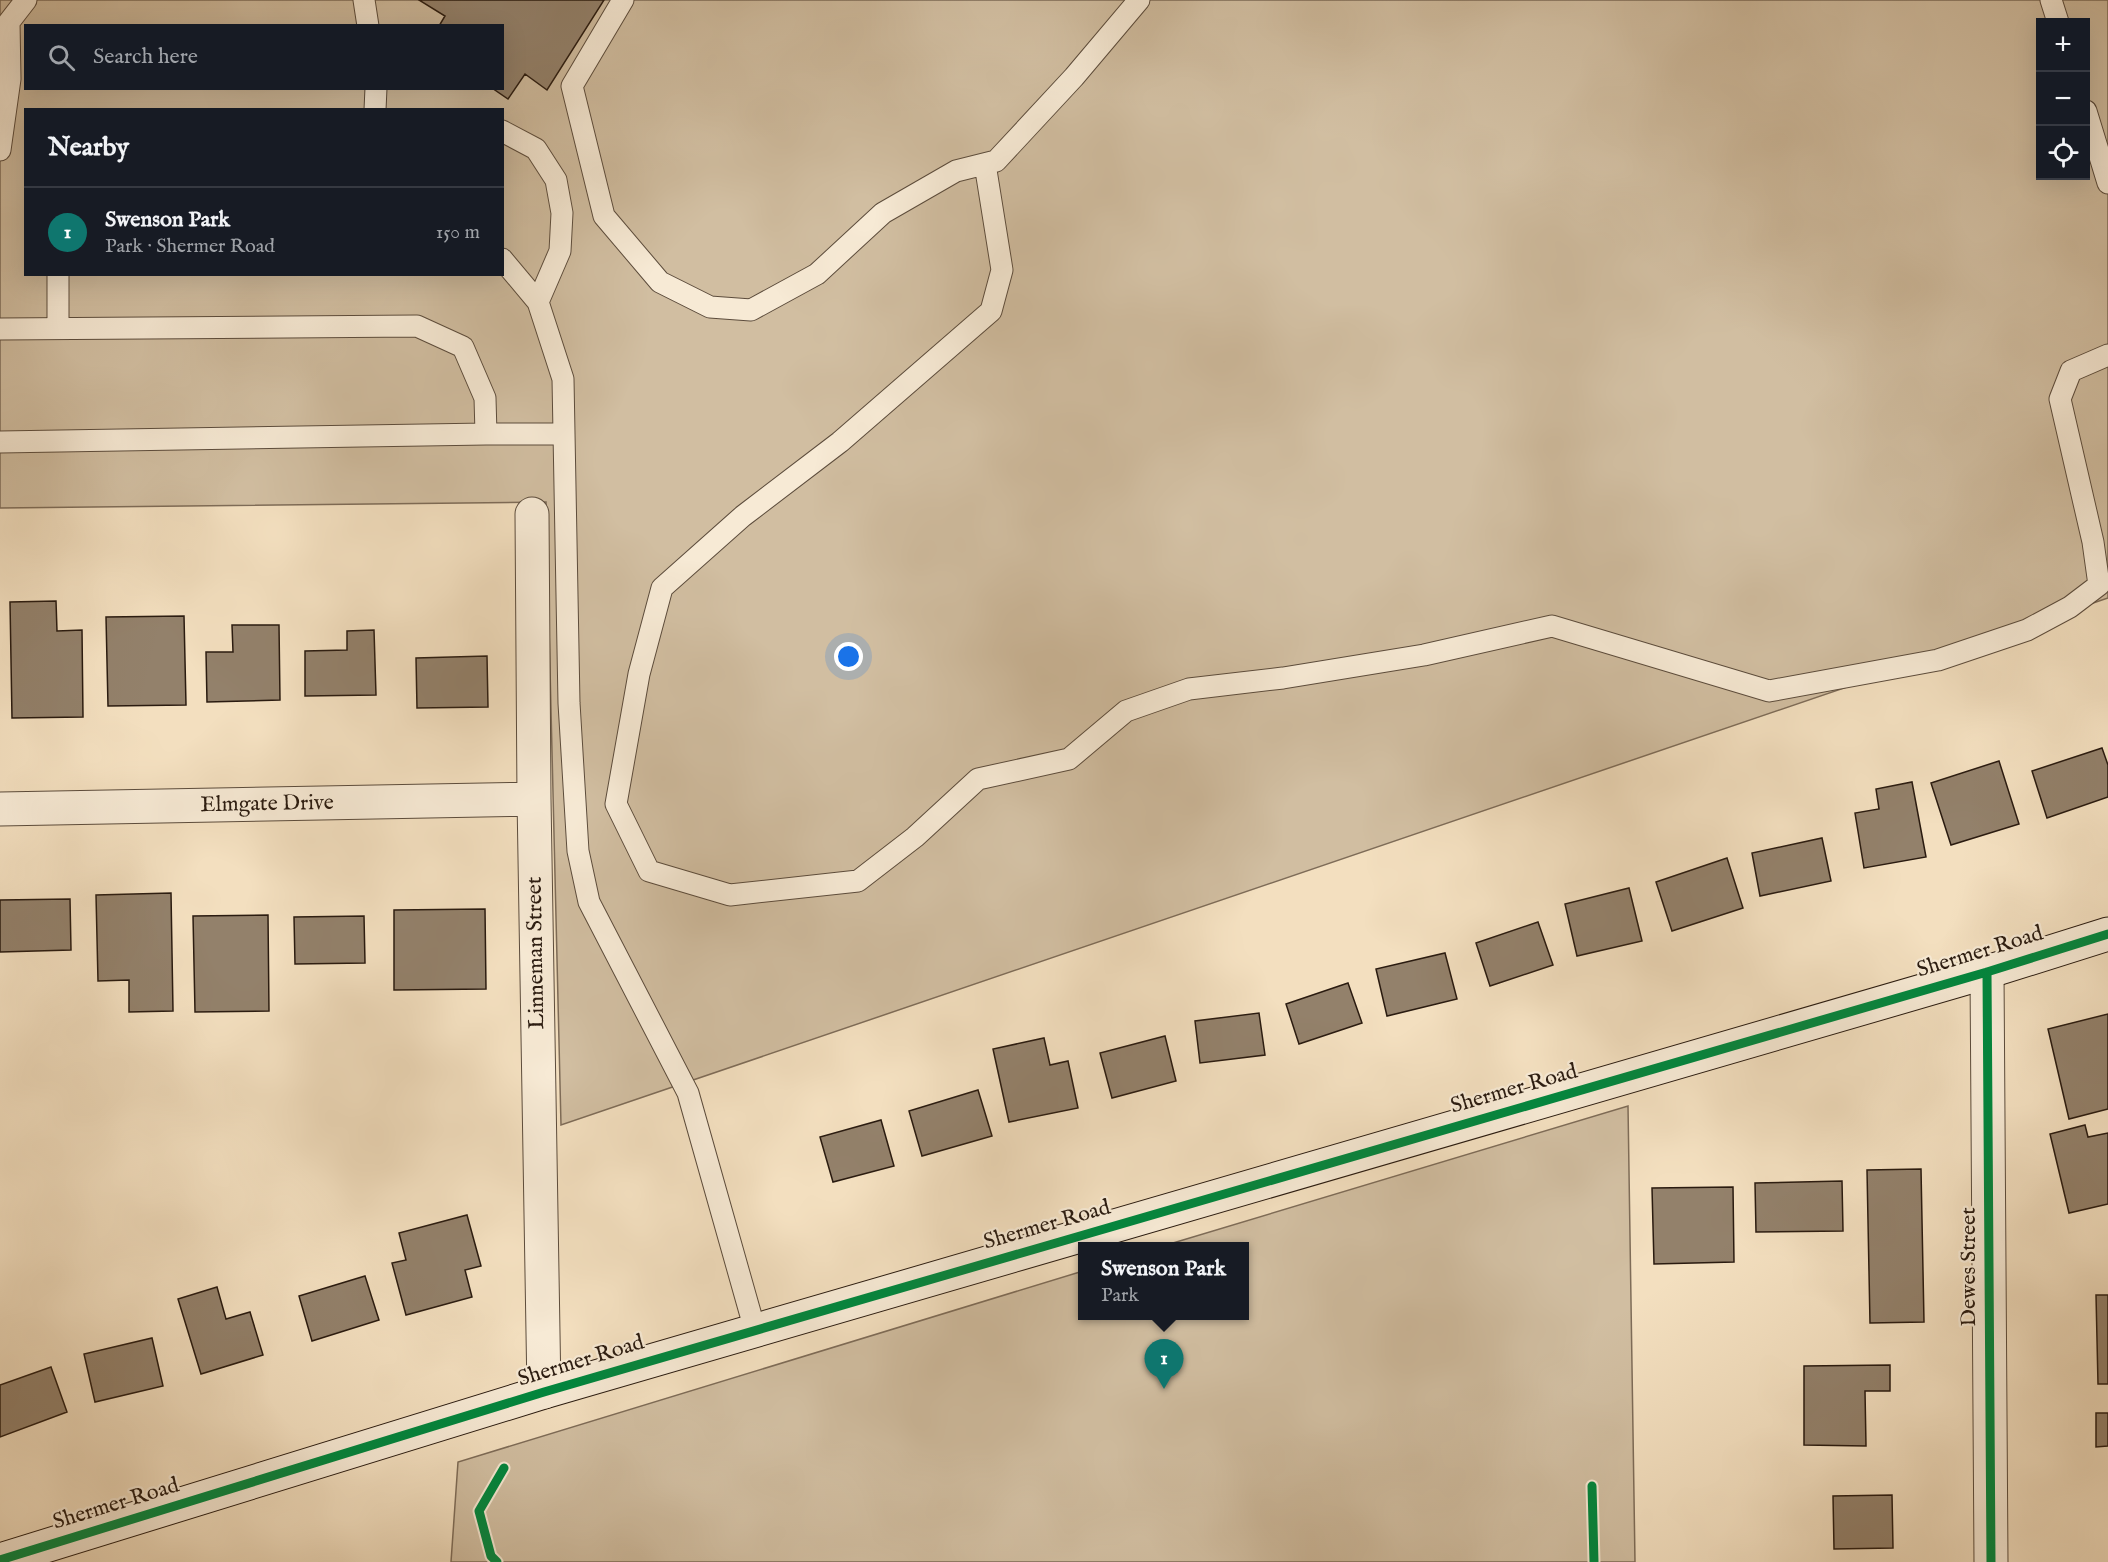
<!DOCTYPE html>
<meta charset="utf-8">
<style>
:root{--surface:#171b24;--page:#242831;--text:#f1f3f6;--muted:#9ea1a6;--line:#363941;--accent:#0f766e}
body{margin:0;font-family:"IM FELL English",serif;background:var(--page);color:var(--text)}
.controls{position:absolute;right:18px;top:18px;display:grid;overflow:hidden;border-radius:0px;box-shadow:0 6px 24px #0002}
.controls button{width:54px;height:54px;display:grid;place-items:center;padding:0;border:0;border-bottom:2px solid var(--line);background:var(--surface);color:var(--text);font:30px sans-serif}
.you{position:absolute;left:849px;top:657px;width:21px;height:21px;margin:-15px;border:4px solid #fff;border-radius:50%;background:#1a73e8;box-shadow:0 0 0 9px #1a73e833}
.badge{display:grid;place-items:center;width:39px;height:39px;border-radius:50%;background:var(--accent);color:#fff;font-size:20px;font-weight:700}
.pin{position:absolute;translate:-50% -50px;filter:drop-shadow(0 2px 3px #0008)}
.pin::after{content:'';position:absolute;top:32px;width:21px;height:18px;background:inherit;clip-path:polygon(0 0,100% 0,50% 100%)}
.popup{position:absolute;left:1078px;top:1242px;width:171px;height:78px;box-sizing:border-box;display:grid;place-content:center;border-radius:0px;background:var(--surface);filter:drop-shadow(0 2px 4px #0005);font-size:20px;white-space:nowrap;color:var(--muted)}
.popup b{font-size:22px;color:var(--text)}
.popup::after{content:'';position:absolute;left:50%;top:100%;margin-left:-12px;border:12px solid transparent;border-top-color:var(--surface)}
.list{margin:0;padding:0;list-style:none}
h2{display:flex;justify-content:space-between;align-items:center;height:78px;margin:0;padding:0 24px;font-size:26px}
h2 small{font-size:20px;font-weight:400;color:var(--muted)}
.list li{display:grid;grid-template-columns:39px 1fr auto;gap:18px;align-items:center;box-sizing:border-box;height:90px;padding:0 24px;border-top:2px solid var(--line)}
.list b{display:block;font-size:22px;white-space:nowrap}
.list p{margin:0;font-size:20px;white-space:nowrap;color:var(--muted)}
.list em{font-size:20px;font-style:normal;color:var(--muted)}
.icon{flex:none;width:33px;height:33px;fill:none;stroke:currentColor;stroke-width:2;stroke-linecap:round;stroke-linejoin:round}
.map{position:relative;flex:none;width:2108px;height:1562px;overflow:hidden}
.search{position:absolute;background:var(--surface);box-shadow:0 6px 24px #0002;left:24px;top:24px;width:480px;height:66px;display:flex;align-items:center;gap:15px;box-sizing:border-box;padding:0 21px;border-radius:0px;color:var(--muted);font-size:22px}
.panel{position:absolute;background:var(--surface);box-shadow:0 6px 24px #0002;left:24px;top:108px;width:480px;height:168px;border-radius:0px}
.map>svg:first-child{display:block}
.green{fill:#d1bea1;stroke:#7e6c58;stroke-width:1.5;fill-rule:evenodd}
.building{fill:#93816b;stroke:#2a1b10;stroke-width:1.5}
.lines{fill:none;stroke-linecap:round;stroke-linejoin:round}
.lane-casing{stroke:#5c4c3c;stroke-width:23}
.street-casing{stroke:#5c4c3c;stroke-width:35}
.secondary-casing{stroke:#2a1b10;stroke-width:35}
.lane{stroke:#f7ead5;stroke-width:21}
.street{stroke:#f7ead5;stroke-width:33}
.secondary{stroke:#f7ead5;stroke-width:33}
.cycleway-casing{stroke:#f7ead5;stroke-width:13}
.cycleway{stroke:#00873e;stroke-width:9}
.labels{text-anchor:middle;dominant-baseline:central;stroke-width:4.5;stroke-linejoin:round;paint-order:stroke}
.street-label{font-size:22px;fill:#2a1b10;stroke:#f7ead5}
</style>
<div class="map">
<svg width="2108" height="1562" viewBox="0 0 2108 1562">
<rect width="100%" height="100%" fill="#f3dfbf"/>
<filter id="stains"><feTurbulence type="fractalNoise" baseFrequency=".00333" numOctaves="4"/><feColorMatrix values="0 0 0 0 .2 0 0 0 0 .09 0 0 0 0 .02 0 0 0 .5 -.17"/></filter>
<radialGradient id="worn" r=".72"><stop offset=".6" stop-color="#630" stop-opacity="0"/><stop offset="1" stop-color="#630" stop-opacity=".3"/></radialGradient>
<path class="green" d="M0,0H2108V598L561,1125L546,502L0,508ZM2040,22H2086V176H2040ZM26,26H502V88H26ZM26,110H502V274H26Z
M1628,1106L1635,1562H451L458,1462L1083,1271V1316H1245V1246H1163Z"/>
<path class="building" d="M419,0H604L547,90L525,74L508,99L492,88H502V26H439L445,16Z
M56,601L57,631L82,630L83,717L12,718L10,602Z
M184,616L186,705L108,706L106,617Z
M232,625H279L280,700L207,702L206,652H233Z
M374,630L376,695L305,696V651L347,650V631Z
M487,656L488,707L417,708L416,658Z
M2102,748L2108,765V797L2047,818L2032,771Z
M1999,761L2019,824L1951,845L1931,783Z
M1912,782L1926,857L1864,868L1855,813L1879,809L1876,789Z
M1822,838L1831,881L1760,896L1752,853Z
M1727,858L1743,908L1672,931L1656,882Z
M1629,888L1642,941L1577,956L1565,904Z
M171,893L173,1011L129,1012V980L98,981L96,895Z
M70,899L71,950L0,952V900Z
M485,909L486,989L394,990V910Z
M268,915L269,1011L195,1012L193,916Z
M364,916L365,963L295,964L294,917Z
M1538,922L1553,965L1490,986L1476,943Z
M1445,953L1457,999L1387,1016L1376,969Z
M1348,983L1362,1023L1299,1044L1286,1004Z
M1259,1013L1265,1055L1200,1063L1195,1021Z
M2108,1014V1109L2069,1119L2048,1029Z
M1165,1036L1176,1081L1112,1098L1100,1053Z
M1044,1038L1050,1065L1068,1061L1078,1108L1009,1122L993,1049Z
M978,1090L992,1136L922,1156L909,1111Z
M881,1120L894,1166L833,1182L820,1137Z
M2085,1125L2088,1137L2108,1133V1204L2069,1213L2050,1134Z
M1921,1169L1924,1322L1870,1323L1867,1170Z
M1842,1181L1843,1231L1756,1232L1755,1183Z
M1733,1187L1734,1262L1654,1264L1652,1188Z
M467,1215L481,1266L465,1270L472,1297L406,1315L392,1263L406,1260L399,1233Z
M365,1276L379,1320L312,1341L299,1296Z
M217,1287L226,1319L250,1312L263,1355L201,1374L178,1299Z
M2096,1295H2108V1384H2098Z
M152,1338L163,1386L95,1402L84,1354Z
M1890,1365V1391H1865L1866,1446L1804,1445V1366Z
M51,1367L67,1412L0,1437V1385Z
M2096,1413H2108V1446L2096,1447Z
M1892,1495L1893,1548L1834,1549L1833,1496Z"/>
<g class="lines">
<defs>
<path id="lane" d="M364,0L368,26
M623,0L572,86L604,216L660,282L710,307L751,310L817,274L883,213L956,171L996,161L1074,77L1139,0
M2051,0L2058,22
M375,110L376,88
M2086,111L2108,183
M502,131L536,149L556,180L562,213L560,251L538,302
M0,150L10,79L9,22L26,0
M985,164L1002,270L991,311L840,442L743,516L662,588L639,674L616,804L649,871L730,895L858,881L915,837L978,779L1069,759L1126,711L1189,689L1283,678L1424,655L1552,626L1769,691L1938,660L2027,630L2070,607L2099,585L2093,542L2060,399L2071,371L2108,355
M502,259L538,302L563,379L569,703L578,851L589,902L688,1093L755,1330
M58,328V274
M0,329L417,326L463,347L485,398L486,434H564
M0,442L486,434"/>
<path id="street" d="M532,514L534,799L544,1392
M0,809L534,799
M1987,972L1991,1562"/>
<path id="secondary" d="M0,1560L544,1392L1987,972L2108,934"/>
</defs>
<use href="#lane" class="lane-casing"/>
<use href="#street" class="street-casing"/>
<use href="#secondary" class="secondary-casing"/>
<use href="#lane" class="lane"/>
<use href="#street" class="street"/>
<use href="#secondary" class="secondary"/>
<defs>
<path id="cycleway" d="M1987,972L1991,1562
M1592,1486L1594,1562
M0,1560L544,1392L1987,972L2108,934
M497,1562L491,1556L479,1511L504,1468"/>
</defs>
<use href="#cycleway" class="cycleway-casing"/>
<use href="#cycleway" class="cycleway"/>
</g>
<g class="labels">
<g class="street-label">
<text transform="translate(267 804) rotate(-1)">Elmgate Drive</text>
<text transform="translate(1980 952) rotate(-17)">Shermer Road</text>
<text transform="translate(536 953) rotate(-91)">Linneman Street</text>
<text transform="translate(1514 1089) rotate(-16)">Shermer Road</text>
<text transform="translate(1047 1225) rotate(-16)">Shermer Road</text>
<text transform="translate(1969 1267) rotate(-90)">Dewes Street</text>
<text transform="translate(581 1361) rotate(-17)">Shermer Road</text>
<text transform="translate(116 1504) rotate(-17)">Shermer Road</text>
</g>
</g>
<rect width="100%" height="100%" filter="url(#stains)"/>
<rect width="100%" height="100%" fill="url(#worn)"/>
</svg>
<div class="controls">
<button>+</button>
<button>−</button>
<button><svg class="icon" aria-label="locate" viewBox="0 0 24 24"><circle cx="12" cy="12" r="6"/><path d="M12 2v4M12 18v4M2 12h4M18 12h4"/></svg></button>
</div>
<div class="you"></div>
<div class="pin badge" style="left:1164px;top:1389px">1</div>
<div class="popup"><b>Swenson Park</b>Park</div>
<div class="search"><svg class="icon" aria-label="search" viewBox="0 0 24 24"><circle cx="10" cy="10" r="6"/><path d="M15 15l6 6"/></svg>Search here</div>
<section class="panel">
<h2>Nearby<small></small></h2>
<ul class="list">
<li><span class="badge">1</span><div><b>Swenson Park</b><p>Park · Shermer Road</p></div><em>150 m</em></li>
</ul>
</section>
</div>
